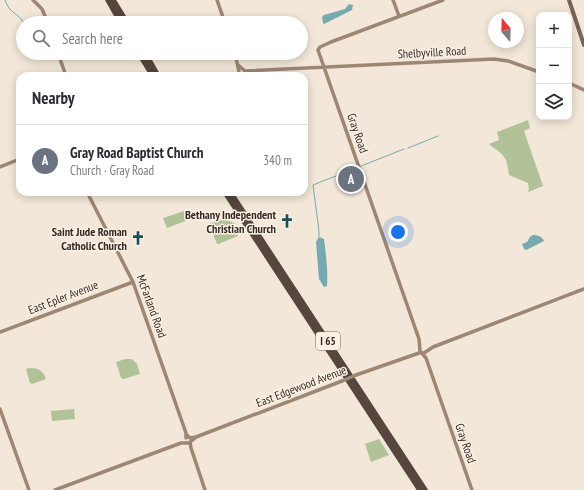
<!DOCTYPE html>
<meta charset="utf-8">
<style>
:root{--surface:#fff;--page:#f7f7f7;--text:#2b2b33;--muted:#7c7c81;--line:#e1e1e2;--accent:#1a5057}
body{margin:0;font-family:"PT Sans Narrow",sans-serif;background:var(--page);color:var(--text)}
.controls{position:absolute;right:12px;top:12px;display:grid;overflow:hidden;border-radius:8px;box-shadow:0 2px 10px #0003}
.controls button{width:36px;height:36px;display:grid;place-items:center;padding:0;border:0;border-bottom:1px solid var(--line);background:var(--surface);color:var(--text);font:20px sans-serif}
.compass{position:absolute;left:488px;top:12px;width:36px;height:36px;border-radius:50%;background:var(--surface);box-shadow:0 2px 10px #0003;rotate:341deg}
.you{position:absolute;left:398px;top:232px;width:14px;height:14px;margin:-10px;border:3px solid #fff;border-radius:50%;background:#1a73e8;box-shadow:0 0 0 6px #1a73e833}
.badge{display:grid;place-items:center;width:26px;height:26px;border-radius:50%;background:var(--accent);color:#fff;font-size:13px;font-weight:700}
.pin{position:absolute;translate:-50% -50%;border:2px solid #fff;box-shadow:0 1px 4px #0006}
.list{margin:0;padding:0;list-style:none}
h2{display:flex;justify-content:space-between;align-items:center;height:52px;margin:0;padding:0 16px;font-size:17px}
h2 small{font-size:13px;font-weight:400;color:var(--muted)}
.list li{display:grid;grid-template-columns:26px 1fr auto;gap:12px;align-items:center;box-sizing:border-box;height:72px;padding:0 16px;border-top:1px solid var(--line)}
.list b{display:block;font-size:15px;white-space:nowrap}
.list p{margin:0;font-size:13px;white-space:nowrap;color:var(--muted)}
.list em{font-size:13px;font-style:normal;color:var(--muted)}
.icon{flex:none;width:22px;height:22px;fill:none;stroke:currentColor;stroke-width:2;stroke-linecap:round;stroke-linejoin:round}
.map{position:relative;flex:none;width:584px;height:490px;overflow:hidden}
.search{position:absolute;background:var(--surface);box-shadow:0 2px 10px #0003;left:16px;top:16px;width:292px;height:44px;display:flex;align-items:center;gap:10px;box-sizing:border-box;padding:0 14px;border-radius:22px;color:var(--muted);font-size:15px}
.panel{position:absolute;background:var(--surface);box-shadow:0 2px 10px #0003;left:16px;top:72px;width:292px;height:124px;border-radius:12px}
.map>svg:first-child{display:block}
.green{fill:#b1c198}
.water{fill:#76aab0}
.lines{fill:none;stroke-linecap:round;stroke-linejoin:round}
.stream{stroke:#76aab0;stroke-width:1}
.secondary{stroke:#9e8675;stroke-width:3.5}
.primary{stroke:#786356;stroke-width:4}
.highway{stroke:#56463d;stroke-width:5.5}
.secondary-bridge{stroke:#9e8675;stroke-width:3.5}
.labels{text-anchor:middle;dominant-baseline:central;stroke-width:3;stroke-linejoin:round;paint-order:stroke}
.shield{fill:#faf1e4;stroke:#70665f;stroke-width:1}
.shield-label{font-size:11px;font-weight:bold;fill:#352b26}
.street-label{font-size:12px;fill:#352b26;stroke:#faf1e4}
.poi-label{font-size:12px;font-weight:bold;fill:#352b26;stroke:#faf1e4;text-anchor:end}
</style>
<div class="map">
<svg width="584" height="490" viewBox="0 0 584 490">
<rect width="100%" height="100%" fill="#f2e7d8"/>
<path class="green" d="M528,120L530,128L524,131L543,186L528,192L529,189L528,183L509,175C507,155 503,155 489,144L499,140L497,132Z
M184,211L188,220L167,228L163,218Z
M221,220H227L234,223L238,236L218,244H217L209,224Z
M125,359H132L137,364L140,374L124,379L121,378L116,362Z
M30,368C38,368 44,371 46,379L32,384L30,383L26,369Z
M74,409L75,419L52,421L51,411Z
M379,439L389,455L371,462L365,444Z"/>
<path class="water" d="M349,4L353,5L352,10L324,24L323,23L322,17L324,15L345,9Z
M533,235C538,235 540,236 543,239L544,241L526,250L524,249L522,244L527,242L530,237Z
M319,237L324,239C326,254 328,271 327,286L324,287L319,279L316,242Z"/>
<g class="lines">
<path class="stream" d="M5,0C9,14 19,13 24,23
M64,53L68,56L80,54H90
M92,54L95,55
M97,54L101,53
M408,148L438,136
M319,237V231L313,185L404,149"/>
<path class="secondary" d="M33,0L42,9L48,23
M217,0L225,23
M393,0L399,16
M443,0L331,42L320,47L318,50L419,339L420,351L426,358L472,490
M58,53L66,76
M235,53L239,72
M238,65L245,71V76
M245,71L494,59L508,61L539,72
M569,83L584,90
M0,167L20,159
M87,192L133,282L186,433V438
M0,332L133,282
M356,375L419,353H424L433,347L584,289
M0,409L29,490
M186,434L190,438L196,437L342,381
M190,442L191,448L205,490
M55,490L181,443H189L195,438"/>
<path class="primary" d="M569,0L584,45"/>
<path class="highway" d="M108,0L121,23
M113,0L127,23
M139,53L153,76
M145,53L158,76
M225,192L420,490
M230,192L425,490"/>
<path class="secondary-bridge" d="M342,381L356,375"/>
</g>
<defs>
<symbol id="church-bare" viewBox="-9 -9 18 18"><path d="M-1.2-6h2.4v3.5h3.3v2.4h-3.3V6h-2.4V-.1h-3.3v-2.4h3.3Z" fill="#1a5057" stroke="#faf1e4" stroke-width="2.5" paint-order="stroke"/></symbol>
</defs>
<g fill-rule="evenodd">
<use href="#church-bare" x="277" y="211" width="20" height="20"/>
<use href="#church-bare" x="128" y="228" width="20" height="20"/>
</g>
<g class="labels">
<rect class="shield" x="316" y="332" width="24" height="18" rx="3"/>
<g class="shield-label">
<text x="328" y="341">I 65</text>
</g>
<g class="street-label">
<text transform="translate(432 52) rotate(-3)">Shelbyville Road</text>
<text transform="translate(358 133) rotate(71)">Gray Road</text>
<text transform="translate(63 297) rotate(-21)">East Epler Avenue</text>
<text transform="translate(152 306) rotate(70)">McFarland Road</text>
<text transform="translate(301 386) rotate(-21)">East Edgewood Avenue</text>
<text transform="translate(466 443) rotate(71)">Gray Road</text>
</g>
<g class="poi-label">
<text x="276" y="214">Bethany Independent<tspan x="276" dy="14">Christian Church</tspan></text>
<text x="127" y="231">Saint Jude Roman<tspan x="127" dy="14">Catholic Church</tspan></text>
</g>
</g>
</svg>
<div class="controls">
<button>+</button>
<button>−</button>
<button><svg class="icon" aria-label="layers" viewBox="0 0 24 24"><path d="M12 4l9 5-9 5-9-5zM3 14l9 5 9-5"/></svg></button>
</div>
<svg class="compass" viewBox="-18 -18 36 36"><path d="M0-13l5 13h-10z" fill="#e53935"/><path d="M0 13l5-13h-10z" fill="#7c7c81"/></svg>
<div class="you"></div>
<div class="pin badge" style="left:351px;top:179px;background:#6b7280">A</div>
<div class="search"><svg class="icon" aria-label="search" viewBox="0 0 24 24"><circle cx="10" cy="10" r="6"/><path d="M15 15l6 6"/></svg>Search here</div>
<section class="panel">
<h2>Nearby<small></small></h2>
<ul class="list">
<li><span class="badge" style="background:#6b7280">A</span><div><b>Gray Road Baptist Church</b><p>Church · Gray Road</p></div><em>340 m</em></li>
</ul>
</section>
</div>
